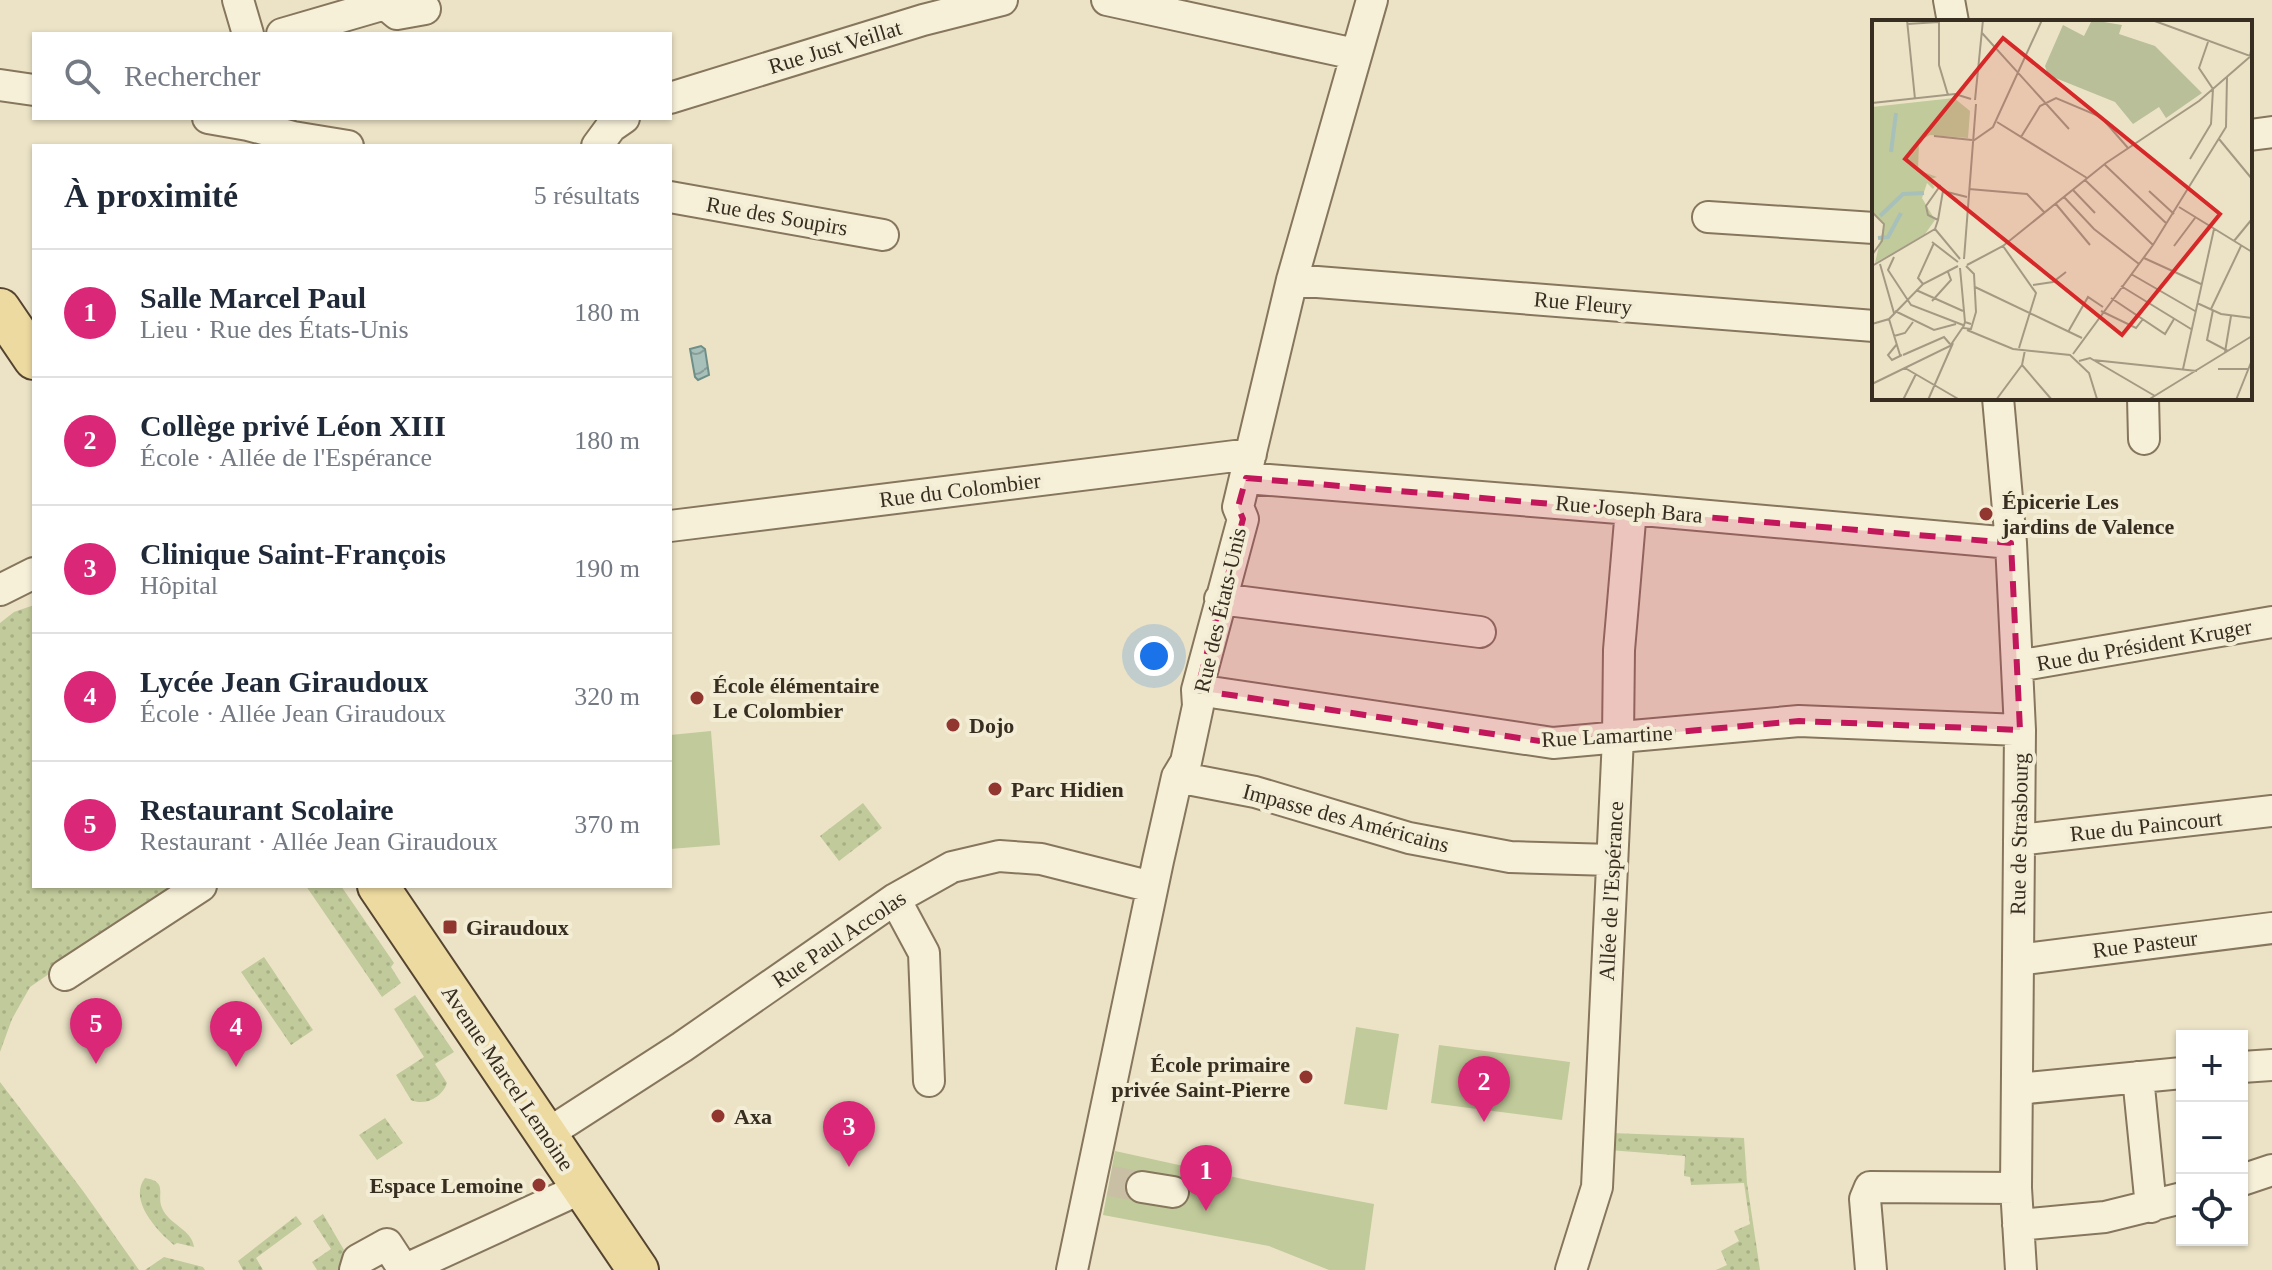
<!DOCTYPE html>
<html lang="fr">
<meta charset="utf-8">
<style>
:root{--surface:#fff;--page:#f6f6f7;--text:#1f2937;--muted:#747a83;--line:#e0e1e3;--accent:#db2777}
body{margin:0;font-family:"Times New Roman",serif;background:var(--page);color:var(--text)}
.controls{position:absolute;right:24px;bottom:24px;display:grid;overflow:hidden;border-radius:0px;box-shadow:0 2px 6px #0004}
.controls button{width:72px;height:72px;display:grid;place-items:center;padding:0;border:0;border-bottom:2px solid var(--line);background:var(--surface);color:var(--text);font:40px sans-serif}
.you{position:absolute;left:1154px;top:656px;width:28px;height:28px;margin:-20px;border:6px solid #fff;border-radius:50%;background:#1a73e8;box-shadow:0 0 0 12px #1a73e833}
.badge{display:grid;place-items:center;width:52px;height:52px;border-radius:50%;background:var(--accent);color:#fff;font-size:26px;font-weight:700}
.pin{position:absolute;translate:-50% -66px;filter:drop-shadow(0 2px 4px #0008)}
.pin::after{content:'';position:absolute;top:42px;width:28px;height:24px;background:inherit;clip-path:polygon(0 0,100% 0,50% 100%)}
.list{margin:0;padding:0;list-style:none}
h2{display:flex;justify-content:space-between;align-items:center;height:104px;margin:0;padding:0 32px;font-size:34px}
h2 small{font-size:26px;font-weight:400;color:var(--muted)}
.list li{display:grid;grid-template-columns:52px 1fr auto;gap:24px;align-items:center;box-sizing:border-box;height:128px;padding:0 32px;border-top:2px solid var(--line)}
.list b{display:block;font-size:30px;white-space:nowrap}
.list p{margin:0;font-size:26px;white-space:nowrap;color:var(--muted)}
.list em{font-size:26px;font-style:normal;color:var(--muted)}
.icon{flex:none;width:44px;height:44px;fill:none;stroke:currentColor;stroke-width:2;stroke-linecap:round;stroke-linejoin:round}
.map{position:relative;flex:none;width:2272px;height:1270px;overflow:hidden}
.search{position:absolute;background:var(--surface);box-shadow:0 2px 6px #0004;left:32px;top:32px;width:640px;height:88px;display:flex;align-items:center;gap:20px;box-sizing:border-box;padding:0 28px;border-radius:0px;color:var(--muted);font-size:30px}
.panel{position:absolute;background:var(--surface);box-shadow:0 2px 6px #0004;left:32px;top:144px;width:640px;height:744px;border-radius:0px}
.map>svg:first-child{display:block}
.green{fill:url(#green-dots)}
.pitch{fill:#c1ca9a}
.water{fill:url(#water-waves);stroke:#6e8e88;stroke-width:2}
.lines{fill:none;stroke-linecap:round;stroke-linejoin:round}
.minor-tunnel{stroke:#c8bfa5;stroke-width:30;stroke-dasharray:30 15;stroke-linecap:butt}
.minor-casing{stroke:#86765d;stroke-width:34}
.major-casing{stroke:#544430;stroke-width:44}
.minor{stroke:#f7f0d9;stroke-width:30}
.major{stroke:#eddaa0;stroke-width:40}
.marked{fill:#c2185b;fill-opacity:0.2;stroke:#c2185b;stroke-width:6;stroke-dasharray:16 10;stroke-linejoin:round}
.poi-dot{fill:#923630;stroke:#f4edd5;stroke-width:3}
.labels{text-anchor:middle;dominant-baseline:central;stroke-width:8;stroke-linejoin:round;paint-order:stroke}
.street-label{font-size:22px;fill:#372d20;stroke:#f4edd5}
.poi-label{font-size:22px;font-weight:bold;fill:#372d20;stroke:#f4edd5;text-anchor:start}
.inset-river{fill:none;stroke:#a7c0ba;stroke-width:4}
.inset-road{fill:none;stroke:#a49a84;stroke-width:2}
.view{fill:#d62828;fill-opacity:0.15;stroke:#d62828;stroke-width:4}
.inset-edge{fill:none;stroke:#372d20;stroke-width:4}
</style>
<div class="map">
<svg width="2272" height="1270" viewBox="0 0 2272 1270">
<defs>
<pattern id="green-dots" width="8" height="8" patternUnits="userSpaceOnUse" patternTransform="scale(2)"><rect width="8" height="8" fill="#c1ca9a"/><path d="M2 2h.1M6 6h.1" fill="none" stroke="#a6ae84" stroke-width="1.8" stroke-linecap="round"/></pattern>
<pattern id="water-waves" width="16" height="10" patternUnits="userSpaceOnUse" patternTransform="scale(2)"><rect width="16" height="10" fill="#a7c0ba"/><path d="M0 5q4-4 8 0t8 0" fill="none" stroke="#899c97"/></pattern>
</defs>
<rect width="100%" height="100%" fill="#ece3c6"/>
<path class="green" d="M34,605V886H177L30,987L12,1019L0,1052V623L14,612Z
M863,803L882,828L839,861L820,836Z
M306,886H341L394,963L391,967L401,983L382,997Z
M264,957L313,1030L291,1045L241,972Z
M415,995L454,1052L435,1064L447,1083C442,1098 425,1106 411,1100L396,1075L424,1057L394,1009Z
M0,1082L83,1191L139,1270H0Z
M385,1118L403,1143L377,1160L359,1135Z
M1611,1133L1744,1138L1747,1183L1760,1270H1716L1727,1265L1721,1251L1739,1241L1734,1231L1750,1224L1744,1183L1691,1185L1690,1177L1684,1176L1685,1156L1609,1150Z
M145,1178C169,1182 156,1194 162,1208C169,1225 192,1229 194,1247L177,1243L174,1245C157,1231 128,1200 145,1178Z
M323,1214L344,1250L339,1270H317L312,1262L331,1249L313,1221Z
M296,1216L302,1224L256,1258L263,1270H243L238,1261Z
M164,1257L203,1267L205,1270H145Z"/>
<path class="pitch" d="M711,731L720,845L670,849V735Z
M1356,1027L1399,1034L1387,1110L1344,1104Z
M1439,1045L1570,1062L1562,1120L1431,1103Z
M1115,1151L1252,1181L1374,1204L1365,1270H1329L1269,1246L1103,1215Z"/>
<path class="water" d="M701,346L705,349L709,375L698,380L695,377L690,349Z"/>
<g class="lines">
<path class="minor-tunnel" d="M1110,1181L1142,1187"/>
<defs>
<path id="minor" d="M238,0L248,34
M1107,0L1355,54
M1949,0L1953,22
M282,34L385,4L397,14L425,9
M0,85L34,90
M670,98L923,20L1002,0
M208,118L248,125L293,137L348,146
M2250,135L2272,132
M597,146L611,127L624,118
M670,197L883,235
M1708,217L1874,228
M1292,280L1874,326
M1998,398L2011,543L2020,730L2016,1188L2021,1270
M2143,398L2144,439
M1246,478L1631,509L2011,543
M670,526L1251,454
M0,590L34,573
M1220,599L1480,632
M2017,666L2272,622
M1197,690L1553,743L1799,721L2020,730
M1177,777L1255,792L1409,838L1510,857L1612,860
M2019,840L2272,811
M895,899L924,953L929,1081
M2018,960L2272,928
M65,975L201,886
M2242,1067L2272,1065
M2138,1077L2151,1207
M2017,1089L2182,1073
M558,1127L682,1047L895,899L952,867L999,856L1041,859L1152,887
M2242,1180L2272,1170
M1142,1187L1173,1192
M2018,1225L2105,1217L2182,1198
M355,1270L358,1260L387,1244L404,1270L582,1188
M1072,1270L1158,861L1177,777L1186,762L1198,706L1197,690L1243,519L1238,507L1292,280L1372,0
M1571,1270L1597,1187L1618,738L1619,650L1631,509
M1871,1270L1865,1199L1870,1187L2016,1188"/>
<path id="major" d="M0,309L34,359
M378,886L638,1270"/>
</defs>
<use href="#minor" class="minor-casing"/>
<use href="#major" class="major-casing"/>
<use href="#minor" class="minor"/>
<use href="#major" class="major"/>
</g>
<path class="marked" d="M1246,478L2011,543L2020,730L1799,721L1553,743L1197,690L1243,519L1238,507Z"/>
<g class="poi-dot">
<circle cx="1986" cy="514" r="8"/>
<circle cx="697" cy="698" r="8"/>
<circle cx="953" cy="725" r="8"/>
<circle cx="995" cy="789" r="8"/>
<rect x="442" y="919" width="16" height="16" rx="4"/>
<circle cx="1306" cy="1077" r="8"/>
<circle cx="718" cy="1116" r="8"/>
<circle cx="539" cy="1185" r="8"/>
</g>
<g class="labels">
<g class="street-label">
<text transform="translate(835 47) rotate(-17)">Rue Just Veillat</text>
<text transform="translate(777 216) rotate(10)">Rue des Soupirs</text>
<text transform="translate(1583 303) rotate(5)">Rue Fleury</text>
<text transform="translate(960 490) rotate(-7)">Rue du Colombier</text>
<text transform="translate(1629 509) rotate(5)">Rue Joseph Bara</text>
<text transform="translate(1220 610) rotate(-77)">Rue des États-Unis</text>
<text transform="translate(2144 645) rotate(-10)">Rue du Président Kruger</text>
<text transform="translate(1607 736) rotate(-3)">Rue Lamartine</text>
<text transform="translate(1346 818) rotate(15)">Impasse des Américains</text>
<text transform="translate(2146 826) rotate(-6)">Rue du Paincourt</text>
<text transform="translate(2019 834) rotate(-89)">Rue de Strasbourg</text>
<text transform="translate(1611 891) rotate(-87)">Allée de l'Espérance</text>
<text transform="translate(839 939) rotate(-34)">Rue Paul Accolas</text>
<text transform="translate(2145 944) rotate(-7)">Rue Pasteur</text>
<text transform="translate(508 1078) rotate(56)">Avenue Marcel Lemoine</text>
</g>
<g class="poi-label">
<text x="2002" y="501">Épicerie Les<tspan x="2002" dy="25">jardins de Valence</tspan></text>
<text x="713" y="685">École élémentaire<tspan x="713" dy="25">Le Colombier</tspan></text>
<text x="969" y="725">Dojo</text>
<text x="1011" y="789">Parc Hidien</text>
<text x="466" y="927">Giraudoux</text>
<text x="1290" y="1064" text-anchor="end">École primaire<tspan x="1290" dy="25">privée Saint-Pierre</tspan></text>
<text x="734" y="1116">Axa</text>
<text x="523" y="1185" text-anchor="end">Espace Lemoine</text>
</g>
</g>
<g transform="translate(1872 20)">
<rect width="380" height="380" fill="#ece3c6"/>
<path d="M82,78L98,91L96,118L58,115L47,121L46,150L65,157L58,159L62,167L68,159L61,169L55,163L50,178L63,200L53,214L3,243L12,204L0,191V87Z" fill="#c1ca9a"/>
<path d="M220,0L250,5L247,14L283,26L330,73L294,98L287,87L261,104L243,82L176,55L173,46L191,5L212,16Z" fill="#b8bf99"/>
<path d="M20,89L13,130L0,133V92Z" fill="#c1ca9a"/>
<path class="inset-river" d="M19,132L24,93M8,196L31,174L52,173M6,218L16,217L29,193"/>
<path class="inset-road" d="M35,0L43,79M67,0V45L76,75M280,0L378,36L380,26M35,4L67,2M110,13L197,109M103,80L111,0M0,83L83,74L99,79M125,102L215,158M62,116L100,120M149,117L168,86L184,78L229,97L256,128M347,119L380,159M101,121L121,107L170,0M318,139L339,104L341,69L327,48L336,22M233,145L295,204M213,160L281,225M97,169L155,174L172,192M201,170L223,193M71,171L95,177M277,171L302,194M192,177L222,209L267,244M183,183L218,225M307,187L380,232M0,192L12,204L10,221L0,235M63,209L66,200L71,171L68,166L54,186L56,195L66,200M63,209L88,239M362,221L380,199M60,222L86,242M131,226L164,273L147,328M302,226L323,198M22,237L16,250L39,285L91,305M272,238L329,264M92,239L104,84M8,244L22,293M95,245L131,226L234,143L327,81L380,35M0,246L63,209M94,246L102,254L104,292L99,309L91,308L93,302L99,304M88,248L93,302M259,254L323,291M51,264L46,258L62,223M161,265L181,262L194,252M249,266L319,309M103,267L210,318M44,270L91,291M239,278L293,314L302,299M60,281L79,260L76,252M325,283L349,294L380,298M339,289L369,226M341,290L335,320L356,331M23,291L62,310L84,304M229,291L264,308L271,299M17,299L28,335M0,304L17,299L51,264L86,246M95,310L141,329L198,335L217,353L225,379M196,312L216,277L231,287M22,316L33,313L41,302M25,324L16,335L20,340L30,335M153,330L150,345L180,380M353,332L359,296M201,334L281,225L354,107L355,57M31,335L72,317L78,324M221,340L325,351M207,341L218,338L283,376M33,348L88,380M311,349L342,209M346,349H376M0,364L78,326L91,307M31,380L44,354M56,380L81,323M124,380L150,345M276,380L380,316M364,380L380,340"/>
<path class="view" d="M131,18L348,194L250,315L33,139Z"/>
<rect width="380" height="380" class="inset-edge"/>
</g>
</svg>
<div class="controls">
<button>+</button>
<button>−</button>
<button><svg class="icon" aria-label="locate" viewBox="0 0 24 24"><circle cx="12" cy="12" r="6"/><path d="M12 2v4M12 18v4M2 12h4M18 12h4"/></svg></button>
</div>
<div class="you"></div>
<div class="pin badge" style="left:1206px;top:1211px">1</div>
<div class="pin badge" style="left:1484px;top:1122px">2</div>
<div class="pin badge" style="left:849px;top:1167px">3</div>
<div class="pin badge" style="left:236px;top:1067px">4</div>
<div class="pin badge" style="left:96px;top:1064px">5</div>
<div class="search"><svg class="icon" aria-label="search" viewBox="0 0 24 24"><circle cx="10" cy="10" r="6"/><path d="M15 15l6 6"/></svg>Rechercher</div>
<section class="panel">
<h2>À proximité<small>5 résultats</small></h2>
<ul class="list">
<li><span class="badge">1</span><div><b>Salle Marcel Paul</b><p>Lieu · Rue des États-Unis</p></div><em>180 m</em></li>
<li><span class="badge">2</span><div><b>Collège privé Léon XIII</b><p>École · Allée de l'Espérance</p></div><em>180 m</em></li>
<li><span class="badge">3</span><div><b>Clinique Saint-François</b><p>Hôpital</p></div><em>190 m</em></li>
<li><span class="badge">4</span><div><b>Lycée Jean Giraudoux</b><p>École · Allée Jean Giraudoux</p></div><em>320 m</em></li>
<li><span class="badge">5</span><div><b>Restaurant Scolaire</b><p>Restaurant · Allée Jean Giraudoux</p></div><em>370 m</em></li>
</ul>
</section>
</div>
